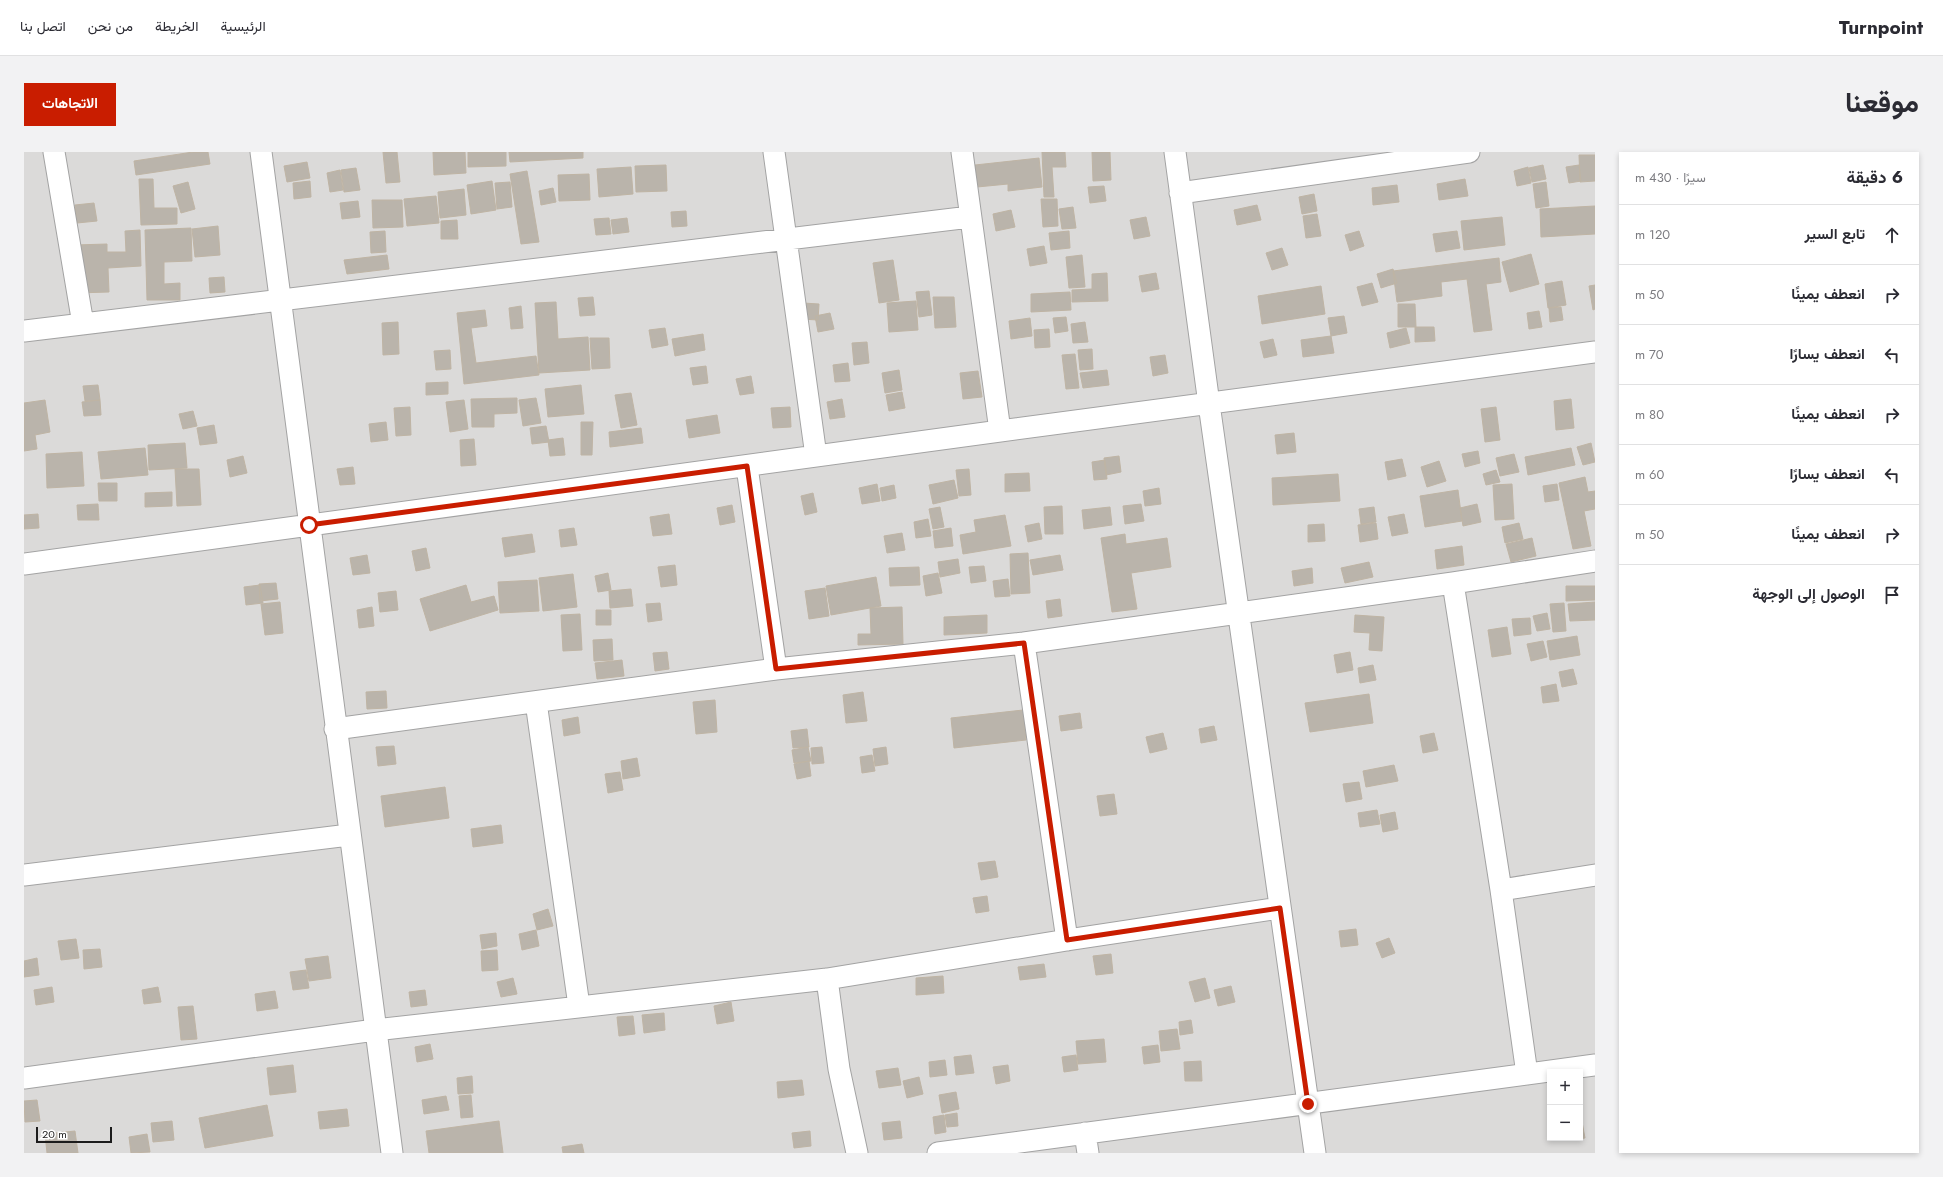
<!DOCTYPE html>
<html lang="ar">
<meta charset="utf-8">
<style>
:root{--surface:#fff;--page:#f2f2f3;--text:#2b2b33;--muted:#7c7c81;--line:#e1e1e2;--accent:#c91d00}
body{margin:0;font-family:Jost,Vazirmatn,sans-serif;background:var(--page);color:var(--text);direction:rtl}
.controls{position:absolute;right:12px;bottom:12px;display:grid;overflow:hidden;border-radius:0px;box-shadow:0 2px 6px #0003}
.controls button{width:36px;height:36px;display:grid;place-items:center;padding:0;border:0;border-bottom:1px solid var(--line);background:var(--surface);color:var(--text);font:20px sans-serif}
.scale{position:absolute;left:12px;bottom:10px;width:76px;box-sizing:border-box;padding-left:4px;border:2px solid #1c1c1c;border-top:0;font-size:11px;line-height:14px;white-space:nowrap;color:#1c1c1c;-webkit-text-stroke:3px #fff;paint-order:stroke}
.stop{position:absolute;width:12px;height:12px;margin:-9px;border:3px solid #c91d00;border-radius:50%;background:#fff}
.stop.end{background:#c91d00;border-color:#fff;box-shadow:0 1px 4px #0008}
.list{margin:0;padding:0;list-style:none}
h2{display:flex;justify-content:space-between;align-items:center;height:52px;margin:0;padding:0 16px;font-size:17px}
h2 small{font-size:13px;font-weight:400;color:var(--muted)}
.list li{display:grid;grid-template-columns:26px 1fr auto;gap:12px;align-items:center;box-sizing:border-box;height:60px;padding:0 16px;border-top:1px solid var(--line)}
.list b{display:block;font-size:15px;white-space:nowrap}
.list em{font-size:13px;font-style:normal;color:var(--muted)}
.icon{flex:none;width:22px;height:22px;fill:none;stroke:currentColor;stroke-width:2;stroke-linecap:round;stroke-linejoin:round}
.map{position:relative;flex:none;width:1571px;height:1001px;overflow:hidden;direction:ltr;border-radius:0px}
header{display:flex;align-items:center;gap:24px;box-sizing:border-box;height:56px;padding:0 20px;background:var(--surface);border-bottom:1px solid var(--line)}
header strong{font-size:19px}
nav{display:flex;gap:22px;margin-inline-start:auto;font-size:14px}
.intro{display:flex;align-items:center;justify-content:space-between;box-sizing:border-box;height:96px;padding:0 24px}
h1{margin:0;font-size:28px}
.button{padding:10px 18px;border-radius:0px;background:var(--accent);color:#fff;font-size:14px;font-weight:700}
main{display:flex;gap:24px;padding:0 24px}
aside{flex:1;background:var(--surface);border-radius:0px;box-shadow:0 2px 6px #0003}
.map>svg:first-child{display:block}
.residential{fill:#dbdad9;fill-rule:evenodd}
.building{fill:#bab4ab;stroke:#bfb4a4}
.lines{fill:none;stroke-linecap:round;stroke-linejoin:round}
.minor-casing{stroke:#a3a3a3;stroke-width:23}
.minor{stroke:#fff;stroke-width:21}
.route{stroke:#c91d00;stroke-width:5}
</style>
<header>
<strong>Turnpoint</strong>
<nav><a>الرئيسية</a><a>الخريطة</a><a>من نحن</a><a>اتصل بنا</a></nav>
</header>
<div class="intro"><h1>موقعنا</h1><a class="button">الاتجاهات</a></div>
<main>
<aside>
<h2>6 دقيقة<small>سيرًا · 430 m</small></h2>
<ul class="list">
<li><svg class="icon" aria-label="ahead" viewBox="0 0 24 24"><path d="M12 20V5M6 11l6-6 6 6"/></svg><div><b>تابع السير</b></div><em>120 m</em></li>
<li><svg class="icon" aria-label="right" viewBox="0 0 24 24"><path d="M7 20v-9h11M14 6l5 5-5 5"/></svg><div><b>انعطف يمينًا</b></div><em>50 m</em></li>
<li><svg class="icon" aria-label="left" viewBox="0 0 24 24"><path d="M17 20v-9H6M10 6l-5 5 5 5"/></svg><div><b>انعطف يسارًا</b></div><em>70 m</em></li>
<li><svg class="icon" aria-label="right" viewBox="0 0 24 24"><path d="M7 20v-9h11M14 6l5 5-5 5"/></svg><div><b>انعطف يمينًا</b></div><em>80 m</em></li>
<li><svg class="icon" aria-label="left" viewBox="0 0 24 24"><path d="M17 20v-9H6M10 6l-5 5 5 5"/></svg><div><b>انعطف يسارًا</b></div><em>60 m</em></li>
<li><svg class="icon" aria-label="right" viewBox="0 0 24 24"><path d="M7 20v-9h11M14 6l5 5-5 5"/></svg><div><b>انعطف يمينًا</b></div><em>50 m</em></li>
<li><svg class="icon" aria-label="arrive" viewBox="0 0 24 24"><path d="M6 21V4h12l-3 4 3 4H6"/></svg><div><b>الوصول إلى الوجهة</b></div></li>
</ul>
</aside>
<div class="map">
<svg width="1571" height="1001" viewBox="0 0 1571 1001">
<rect width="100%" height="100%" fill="#eeece2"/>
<path class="residential" d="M0,0H1571V1001H0ZM1526,920H1556V986H1526Z"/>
<path class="building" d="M169,0H184L186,12L112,23L110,9Z
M359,0H373L376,30L362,31Z
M409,0H441L442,21L410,23Z
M444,0H482V14L444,15Z
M485,0H559V6L486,10Z
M1018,0H1041L1042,15H1028L1030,45H1020Z
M1068,0H1086L1087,28L1069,29Z
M1555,3H1571V29L1556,30Z
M1015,6L1018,35L984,39V32L953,35L951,13Z
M283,10L286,26L263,30L260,14Z
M642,13L643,39L612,40L611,14Z
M1519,13L1522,27L1508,30L1505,16Z
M1555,13L1557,29L1545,31L1542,15Z
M607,15L609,42L575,45L573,17Z
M1504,15L1507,31L1493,34L1490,19Z
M332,16L336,38L320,40L317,18Z
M316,18L319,38L306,40L303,21Z
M503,19L515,90L497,92L486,22Z
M565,22L566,48L535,49L534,23Z
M115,27H129L130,56H153V72L117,73Z
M1441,27L1444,44L1415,48L1413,32Z
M286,29L287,45L270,47L269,31Z
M468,29L472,58L447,62L443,33Z
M164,30L171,57L157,61L149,34Z
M486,30L488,55L473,57L471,31Z
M1522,30L1525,54L1512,56L1509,32Z
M1373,33L1375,50L1349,53L1348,36Z
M1080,34L1082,49L1066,51L1064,35Z
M529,36L532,50L517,53L515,39Z
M440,37L442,63L416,66L414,40Z
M1290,42L1293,59L1278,62L1275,45Z
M412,44L415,71L383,74L380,47Z
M1017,47H1033L1034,74L1019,75Z
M348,48H378L379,75L349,76Z
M334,49L336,65L318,67L316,51Z
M70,51L73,69L53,71L51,53Z
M1233,53L1237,68L1213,73L1210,58Z
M1571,54V82L1517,85L1516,57Z
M1049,55L1052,76L1038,77L1035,57Z
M987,58L991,75L972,79L969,62Z
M662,59L663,74L648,75L647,60Z
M1293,62L1297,84L1282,86L1279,64Z
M1122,65L1126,84L1110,87L1106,68Z
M1478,65L1481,93L1440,98L1437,69Z
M585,66L587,82L572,83L570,67Z
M603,66L605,80L589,82L587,68Z
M433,68L434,87H417V69Z
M194,74L196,103L171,105L168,77Z
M167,76L168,109L140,110V132L156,131V148H123L121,78Z
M116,78L117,114L84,116L85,140L52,141L51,93L83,92V100H102L101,79Z
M361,79L362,100L347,101L346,80Z
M1045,79L1046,96L1027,98L1025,81Z
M1335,79L1340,94L1326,99L1321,83Z
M1433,79L1436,96L1412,100L1409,82Z
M1020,94L1023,111L1006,114L1003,97Z
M1258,96L1264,113L1248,118L1242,101Z
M1507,102L1515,132L1486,140L1478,110Z
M363,103L365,117L323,122L320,108Z
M1058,103L1061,135L1045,136L1042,105Z
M1475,106L1477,130L1462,132L1468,178L1450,180L1443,127L1417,130L1418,144L1373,150L1369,119Z
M869,108L875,148L855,151L849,111Z
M1369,117L1373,131L1357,136L1353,122Z
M1083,121L1084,149L1048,150V138L1068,137V122Z
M1132,121L1135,137L1118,140L1115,124Z
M200,125L201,140L186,141L185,126Z
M1538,129L1542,153L1524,156L1521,132Z
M1348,131L1354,150L1338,154L1333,135Z
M1571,133V157L1569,158L1565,134Z
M1297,134L1301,162L1238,172L1234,144Z
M905,139L908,163L895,165L892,140Z
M1046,140L1047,158L1007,160V142Z
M569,145L571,163L556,164L554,146Z
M909,145H930L932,175L911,176Z
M892,149L894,178L865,180L863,151Z
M532,150L534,187L564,185L566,218L515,221L511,151Z
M779,151L795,152L794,168L777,167Z
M1374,152H1391L1392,175H1374Z
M497,154L499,176L487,177L485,156Z
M1537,155L1539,168L1526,170L1525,156Z
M461,158L463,174L447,176L452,211L512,204L515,223L440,232L433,161Z
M1515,159L1518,175L1505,177L1503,161Z
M806,161L810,177L794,180L791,164Z
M1320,164L1323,181L1307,184L1304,166Z
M1042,165L1044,179L1031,181L1029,166Z
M1006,166L1008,184L987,187L985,169Z
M374,170L375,202L359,203L358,171Z
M1061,170L1064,190L1049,191L1047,172Z
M1391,175H1410L1411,189L1391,190Z
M641,176L644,193L628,196L625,178Z
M1382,176L1386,191L1366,196L1363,181Z
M1025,177L1026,195L1011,196L1010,178Z
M679,182L681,198L651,204L648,187Z
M1307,184L1310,201L1279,205L1277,188Z
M566,186H585L586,216L568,217Z
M1249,187L1253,203L1240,206L1236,190Z
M843,190L845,211L830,213L828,191Z
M1068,197L1069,217L1056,218L1054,198Z
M426,198L427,217L412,218L410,199Z
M1051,202L1055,236L1042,237L1038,203Z
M1141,203L1144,221L1129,224L1126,205Z
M824,211L826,229L811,230L809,213Z
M682,214L684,231L669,233L666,216Z
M875,218L878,238L861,241L858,221Z
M1083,218L1085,233L1059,236L1056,221Z
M954,219L958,245L939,247L936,221Z
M727,224L730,241L716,243L712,227Z
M424,230V242L402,243V231Z
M74,233L76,248L61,249L59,234Z
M557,233L560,262L524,265L521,237Z
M878,240L881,256L865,259L862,243Z
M607,241L613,273L597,276L591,243Z
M493,246V261L470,262V275H448L447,247Z
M512,246L517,271L499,274L495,248Z
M818,247L821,265L806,267L803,250Z
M1547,247L1550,276L1532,278L1530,249Z
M21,248L26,280L11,283L13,297L0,299V251Z
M76,248L77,263L60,264L58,250Z
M440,248L444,277L426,280L422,250Z
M386,255L387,283L372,284L370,256Z
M766,255L767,275L749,276L747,256Z
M1472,255L1476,288L1461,290L1457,257Z
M169,259L173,274L159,277L155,262Z
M693,263L696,281L665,286L662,268Z
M362,270L364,288L347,290L345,272Z
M557,270H569L568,303H557Z
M190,273L193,291L176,293L173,276Z
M522,274L525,290L508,292L506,276Z
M617,276L619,291L586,295L585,280Z
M1270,281L1272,300L1253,302L1251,283Z
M539,286L541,303L526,304L524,288Z
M450,287L452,313L437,314L436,288Z
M161,291L163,316L125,318L124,293Z
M1567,291L1571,310L1559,313L1553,295Z
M121,296L124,323L77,327L74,300Z
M1547,296L1551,313L1504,323L1501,305Z
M1454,299L1456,311L1441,315L1438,302Z
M58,300L60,334L23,336L22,302Z
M1490,302L1495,320L1476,324L1472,306Z
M219,304L223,321L206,325L203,308Z
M1095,304L1097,320L1082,323L1080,306Z
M1378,307L1382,324L1364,328L1361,310Z
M1081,308L1083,327L1070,328L1068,310Z
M1415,309L1422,329L1403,335L1397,315Z
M329,315L331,332L316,333L313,317Z
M151,317H175L177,353L153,354Z
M945,317L947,343L935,344L932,318Z
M1472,318L1476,330L1462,333L1459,322Z
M1005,321L1006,339L981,340V322Z
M1314,322L1316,349L1249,353L1248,326Z
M1561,325L1564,340L1571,339V357L1560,359L1567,394L1549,397L1535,331Z
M930,328L934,346L909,352L905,333Z
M74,331H93V349H75Z
M853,332L856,349L838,352L835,336Z
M1488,332L1490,367L1471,368L1469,333Z
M1533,332L1535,348L1521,350L1519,334Z
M870,333L872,346L858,349L856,336Z
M1135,336L1137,352L1121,354L1119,339Z
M1434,338L1438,369L1401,375L1396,344Z
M148,340V354L121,355V341Z
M789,341L793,360L781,363L777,344Z
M74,352L75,368H54L53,353Z
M1117,352L1120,369L1101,372L1099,354Z
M1453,352L1457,370L1439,374L1436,356Z
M708,353L711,370L696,373L693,356Z
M1038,354L1039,382H1021L1020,355Z
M916,355L920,375L909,377L905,357Z
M1086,355L1088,373L1060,377L1058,358Z
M1350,355L1352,370L1337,372L1335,357Z
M14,362L15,376L0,377V363Z
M645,362L648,382L629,384L626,365Z
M1380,362L1384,381L1368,384L1364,365Z
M981,363L987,394L939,402L936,383L952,380L950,368Z
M904,367L907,384L892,386L890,370Z
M1015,371L1018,387L1004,390L1001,374Z
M1352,371L1354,387L1336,390L1334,373Z
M1495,371L1499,387L1481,391L1478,375Z
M1300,372L1301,389L1284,390V373Z
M550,376L553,393L537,395L535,378Z
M927,376L929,394L911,396L909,379Z
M878,381L881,398L863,401L860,384Z
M508,382L511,400L481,405L478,386Z
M1101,382L1102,392L1143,386L1147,415L1107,421L1113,457L1088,460L1077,386Z
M1508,386L1512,404L1487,410L1482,392Z
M1438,394L1440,413L1413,417L1411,398Z
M402,396L406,416L392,419L388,399Z
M1004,401L1006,441L987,442L986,402Z
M343,403L346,421L329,423L326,406Z
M1036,403L1039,418L1009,423L1006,408Z
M934,407L936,421L916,425L914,410Z
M1345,410L1349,425L1321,431L1317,416Z
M651,413L653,433L637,435L634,415Z
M960,414L962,429L947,431L945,415Z
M895,415L896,433L866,434L865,416Z
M1288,416L1289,431L1270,434L1268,419Z
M584,421L587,438L574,440L571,424Z
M914,421L918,441L902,444L899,424Z
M549,422L553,455L519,459L515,426Z
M852,425L857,454L807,463L802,434Z
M984,427L986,444L971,445L969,429Z
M513,428L515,459L476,461L474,430Z
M252,431L254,447L236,449L235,432Z
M236,433L239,451L222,453L220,435Z
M442,433L447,450L470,444L474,458L406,479L396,447Z
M1542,434H1571V448L1542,449Z
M801,436L805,464L785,467L781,439Z
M607,437L609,454L586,456L585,439Z
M372,439L374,458L356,460L354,441Z
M1036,447L1038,464L1024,466L1022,449Z
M256,450L259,481L241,483L237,452Z
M1571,450V468L1546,469L1544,452Z
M636,451L638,468L624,470L622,452Z
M1540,451L1542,479L1529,480L1526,452Z
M348,455L350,474L335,476L333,458Z
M878,455L879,492L834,493V482H847L846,456Z
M572,458H587V473H572Z
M1523,461L1526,477L1513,479L1509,464Z
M556,462L558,498L539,499L537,463Z
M963,463V481L920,483V465Z
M1331,463L1360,465L1358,499L1345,498L1346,481L1330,480Z
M1506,466L1507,482L1490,484L1488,467Z
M1483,475L1487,502L1468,505L1464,478Z
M1553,484L1556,503L1526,508L1523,489Z
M588,487L589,508L570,509L569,488Z
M1519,489L1523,505L1507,509L1503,492Z
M643,500L645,517L631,519L629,501Z
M1326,500L1329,518L1313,521L1310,503Z
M598,508L600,524L573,527L571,511Z
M1349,513L1352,528L1336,531L1334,516Z
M1549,517L1553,532L1538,535L1535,520Z
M1532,532L1535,549L1519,551L1517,535Z
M362,539L363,556L343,557L342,540Z
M839,540L843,569L822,571L819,543Z
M1345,542L1349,571L1286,580L1281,551Z
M691,548L693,580L672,582L669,550Z
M999,558L1002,588L930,596L927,566Z
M1056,561L1058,576L1037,579L1035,564Z
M554,565L556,581L540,584L538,568Z
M1190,574L1193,588L1177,591L1175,577Z
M783,577L785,595L769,596L767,579Z
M1139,581L1143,597L1126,601L1122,585Z
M1410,581L1414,598L1399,601L1396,584Z
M370,594L372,612L354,614L352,595Z
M784,595L787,609L770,611L768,598Z
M798,595L800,611L788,612L787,596Z
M862,595L864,612L851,614L849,597Z
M848,603L851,619L838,621L836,605Z
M613,606L616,624L599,627L597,609Z
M785,609L787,624L773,627L770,612Z
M1370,613L1374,629L1342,635L1339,619Z
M596,620L599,638L584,641L581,622Z
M1335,630L1338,647L1322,650L1319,632Z
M421,635L425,666L361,675L357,644Z
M1090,642L1093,662L1076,664L1073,644Z
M1353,658L1356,672L1336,675L1334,661Z
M1371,660L1374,677L1359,680L1356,663Z
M477,673L479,691L449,695L447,677Z
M971,709L974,725L957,728L954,711Z
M963,744L965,759L952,761L949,746Z
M524,757L529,774L513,778L509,762Z
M1332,777L1334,793L1317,795L1315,779Z
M512,778L515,794L498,798L495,782Z
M472,781L473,794L458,797L456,783Z
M1365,786L1371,801L1358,806L1352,791Z
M52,787L55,806L37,808L34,789Z
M76,797L78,815L60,817L59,798Z
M473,798L474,818L458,819L457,799Z
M1087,802L1089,821L1072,823L1069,804Z
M304,804L307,826L285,829L281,807Z
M13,806L15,823L0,825V809Z
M1020,812L1022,825L996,828L994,815Z
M282,818L285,836L269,838L266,820Z
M919,824L920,841L892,843V826Z
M489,826L493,842L477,845L473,830Z
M1181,826L1186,846L1171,850L1165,830Z
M1207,834L1211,850L1194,854L1190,838Z
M28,835L30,850L12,853L10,838Z
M134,835L137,850L120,852L118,838Z
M401,838L403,853L387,855L385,840Z
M251,839L254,856L233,859L231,842Z
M707,850L710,869L693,872L690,854Z
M169,854L173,887L157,888L154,855Z
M640,861L641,878L620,881L618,863Z
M609,864L611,882L595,884L593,865Z
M1167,868L1169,881L1156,883L1155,870Z
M1153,877L1156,897L1137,899L1135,879Z
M1080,887L1082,910L1054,912L1052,889Z
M406,892L409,907L393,910L391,895Z
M1134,893L1136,910L1120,912L1118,895Z
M947,903L950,921L932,923L930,905Z
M1052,903L1054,918L1040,920L1038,905Z
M921,908L923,923L906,925L905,910Z
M1177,909L1178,929H1161L1160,910Z
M269,913L272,940L246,943L243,916Z
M984,913L986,929L972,932L969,915Z
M874,916L877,933L855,936L852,919Z
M448,924L449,941L434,942L433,926Z
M895,925L899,942L883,946L879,929Z
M778,928L780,943L754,946L753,930Z
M932,940L935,957L918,961L915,943Z
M447,943L449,965L437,966L435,944Z
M422,944L425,958L400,962L398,948Z
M13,948L16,969L1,970L0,949Z
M243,953L249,984L181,996L175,966Z
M323,957L325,974L296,977L294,960Z
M933,961L934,974L923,975L921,963Z
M920,963L922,980L911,982L909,965Z
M148,969L150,988L129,990L127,971Z
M475,969L479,1001H405L402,979Z
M876,969L878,986L860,988L858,971Z
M1556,970H1558L1561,986L1546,988V986H1556Z
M51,979L54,1001H23L21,982Z
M786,979L787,994L770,996L768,981Z
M123,982L126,1000L107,1001L105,985Z
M558,992L560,1001H539L538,995Z"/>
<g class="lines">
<defs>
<path id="minor" d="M30,0L59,172
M237,0L368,1001
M750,0L792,304
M938,0L976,279
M1151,0L1185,252L1291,1001
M1156,41L1445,0
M0,179L946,65
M723,315L752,517
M0,412L976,279L1571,200
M1429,431L1477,738L1503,922
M1000,491L1043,788
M512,550L555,854
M311,577L752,517L1000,491L1429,431L1571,409
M0,723L325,683
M1477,738L1571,723
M803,827L815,917L833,1001
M0,926L351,878L803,827L1043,788L1256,756
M1061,981L1064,1001
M914,1001L1571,913"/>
</defs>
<use href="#minor" class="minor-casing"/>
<use href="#minor" class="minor"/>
</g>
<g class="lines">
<path class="route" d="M285,373L723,314L752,517L1000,491L1043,788L1256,756L1284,952"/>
</g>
</svg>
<div class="controls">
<button>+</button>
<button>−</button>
</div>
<div class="scale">20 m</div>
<div class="stop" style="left:285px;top:373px"></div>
<div class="stop end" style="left:1284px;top:952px"></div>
</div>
</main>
